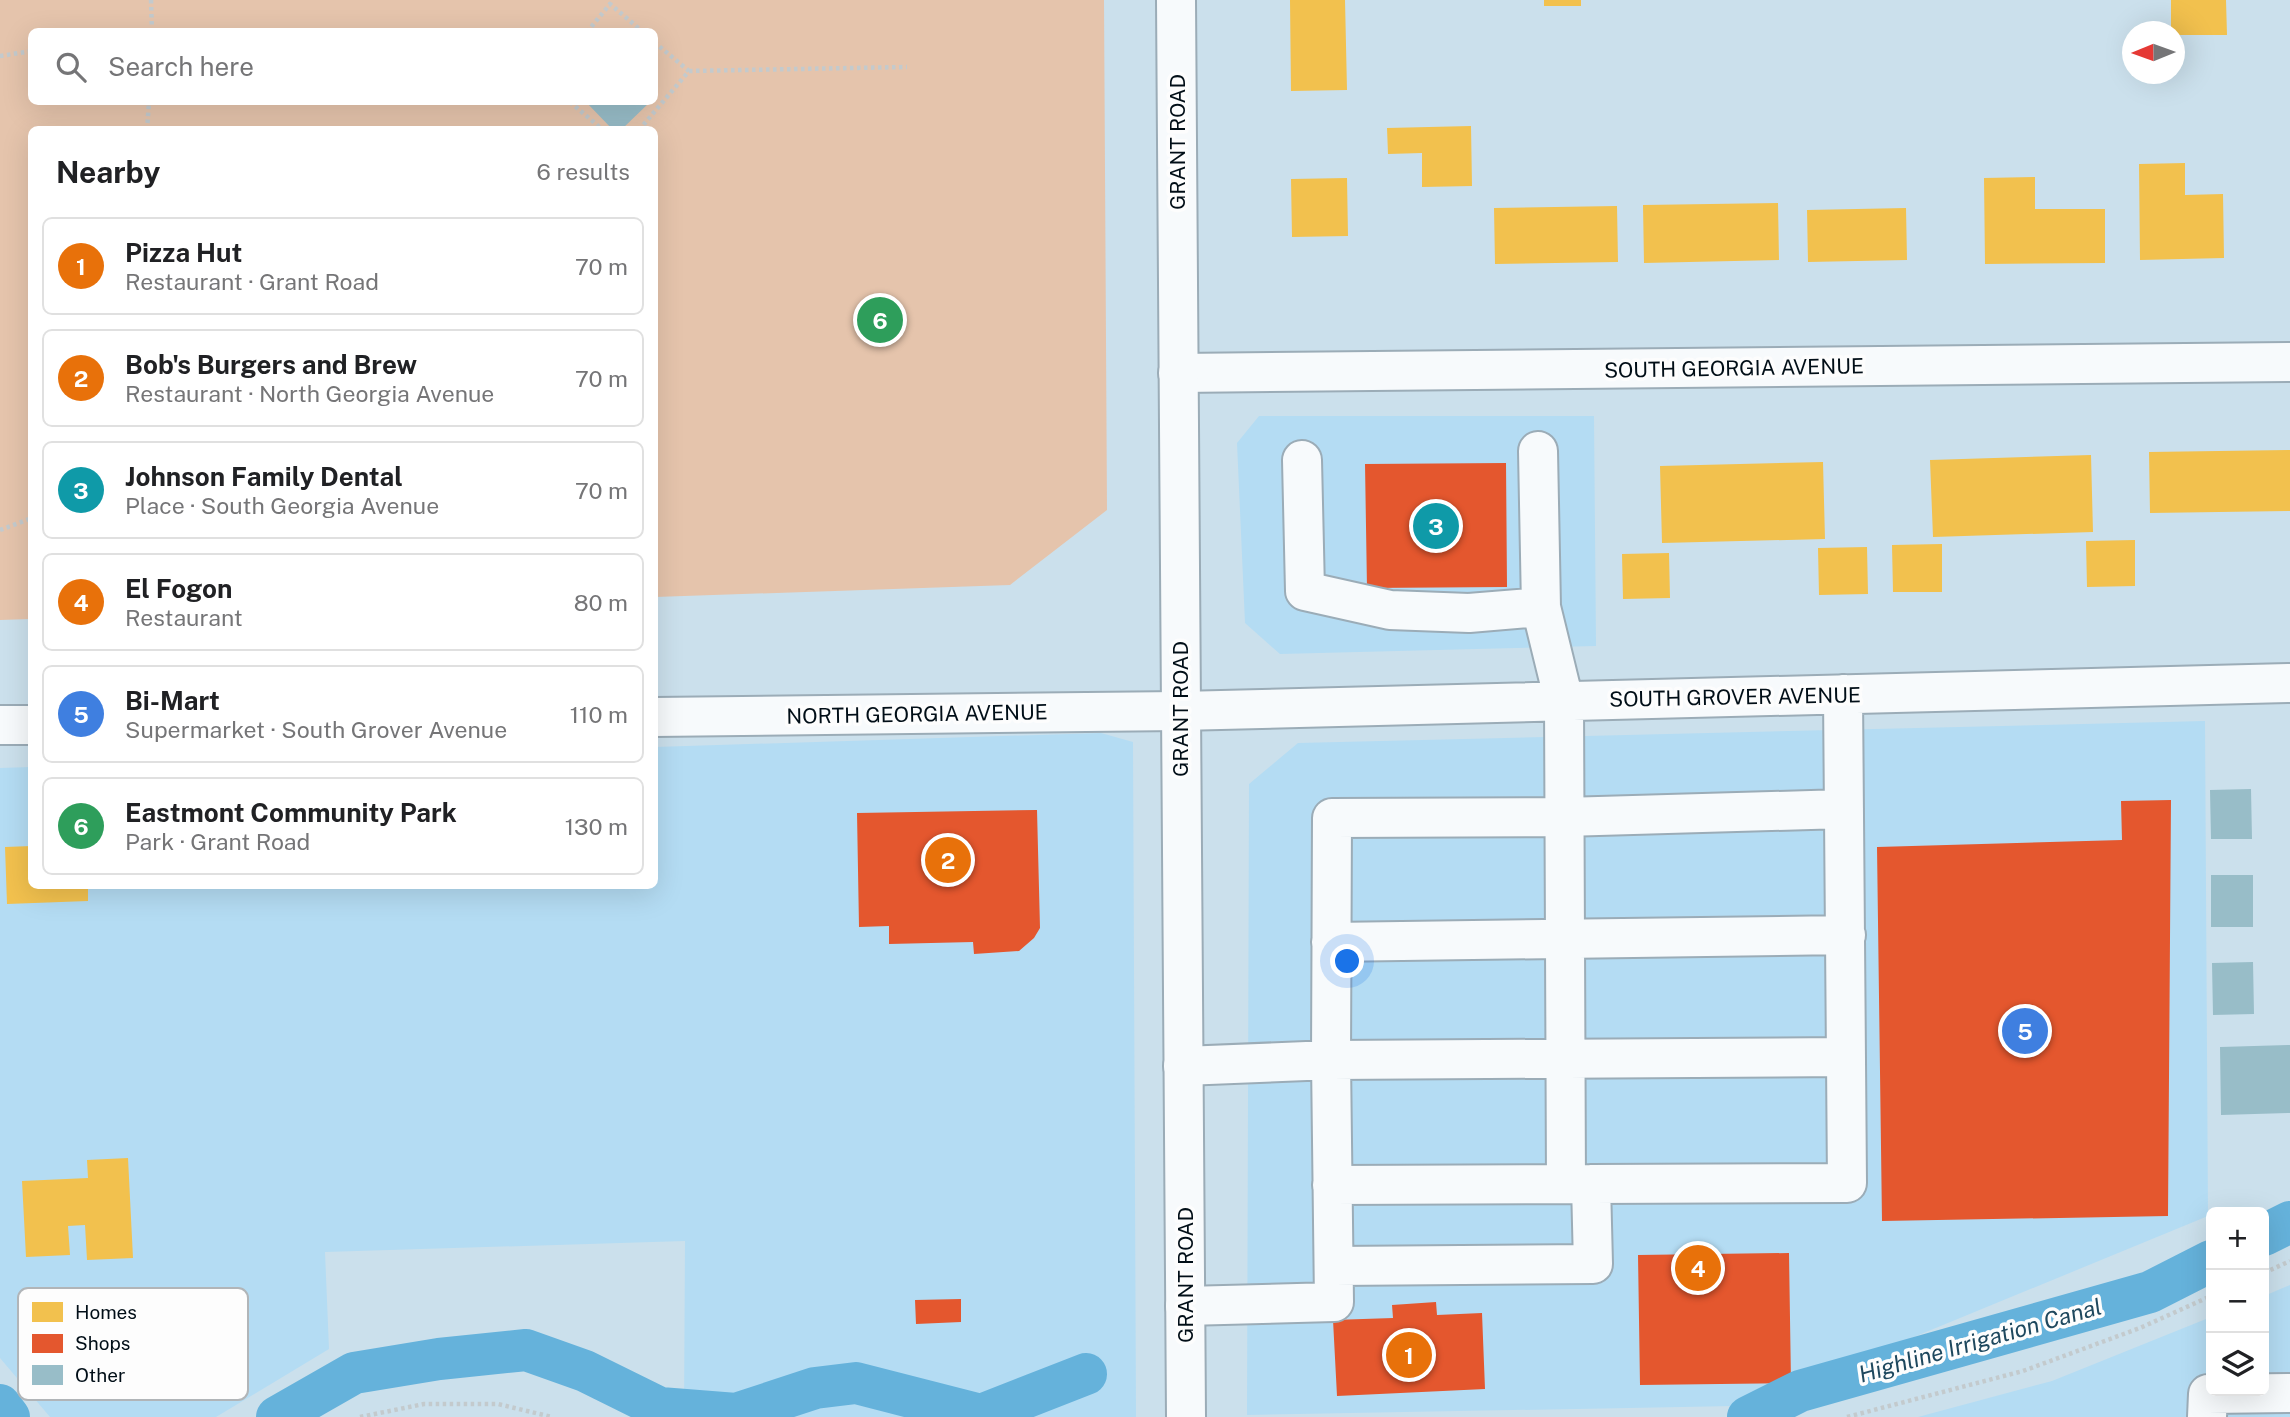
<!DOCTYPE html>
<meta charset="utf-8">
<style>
:root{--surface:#fff;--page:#f6f6f6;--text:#202124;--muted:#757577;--line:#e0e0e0;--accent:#2563eb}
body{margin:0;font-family:"Public Sans",sans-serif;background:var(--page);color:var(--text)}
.controls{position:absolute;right:21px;bottom:21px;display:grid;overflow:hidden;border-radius:10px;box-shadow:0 7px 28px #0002}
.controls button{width:63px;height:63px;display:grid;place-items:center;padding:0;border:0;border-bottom:2px solid var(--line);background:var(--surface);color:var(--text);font:35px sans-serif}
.compass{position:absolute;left:2122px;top:21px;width:63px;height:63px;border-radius:50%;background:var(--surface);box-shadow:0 7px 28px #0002;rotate:269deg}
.you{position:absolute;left:1348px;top:962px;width:24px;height:24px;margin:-18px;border:5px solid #fff;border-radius:50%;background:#1a73e8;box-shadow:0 0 0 10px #1a73e833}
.badge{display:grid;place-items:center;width:46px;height:46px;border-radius:50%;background:var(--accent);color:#fff;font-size:23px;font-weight:700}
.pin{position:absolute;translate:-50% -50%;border:4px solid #fff;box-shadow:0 2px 7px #0006}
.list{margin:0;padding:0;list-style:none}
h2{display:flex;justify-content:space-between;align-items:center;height:91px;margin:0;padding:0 28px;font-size:30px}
h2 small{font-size:23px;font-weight:400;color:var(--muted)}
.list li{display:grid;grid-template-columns:46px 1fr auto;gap:21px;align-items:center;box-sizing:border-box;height:98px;margin:0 14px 14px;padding:0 14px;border:2px solid var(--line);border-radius:10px}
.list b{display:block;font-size:26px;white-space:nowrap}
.list p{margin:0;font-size:23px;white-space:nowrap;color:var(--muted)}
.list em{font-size:23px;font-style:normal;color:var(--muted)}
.icon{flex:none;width:38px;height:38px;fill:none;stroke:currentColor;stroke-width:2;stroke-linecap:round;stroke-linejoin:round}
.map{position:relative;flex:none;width:2290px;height:1417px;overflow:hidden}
.search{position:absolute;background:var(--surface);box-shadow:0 7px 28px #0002;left:28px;top:28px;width:630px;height:77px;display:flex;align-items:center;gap:18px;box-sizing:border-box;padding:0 24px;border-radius:10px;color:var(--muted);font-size:26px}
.panel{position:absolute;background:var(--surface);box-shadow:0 7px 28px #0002;left:28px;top:126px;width:630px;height:763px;border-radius:10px}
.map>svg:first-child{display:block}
.built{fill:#b4dcf3}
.green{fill:#e5c4ac;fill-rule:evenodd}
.homes{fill:#f2c14e}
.shops{fill:#e4572e}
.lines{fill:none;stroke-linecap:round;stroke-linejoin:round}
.canal{stroke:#65b2db;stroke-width:42}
.building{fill:#98bdc8}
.minor-casing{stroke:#9bacb7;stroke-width:42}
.major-casing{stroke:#9bacb7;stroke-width:42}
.path{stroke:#c3cacd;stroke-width:4.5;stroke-dasharray:3.5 3.5;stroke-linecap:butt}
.minor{stroke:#f7fafc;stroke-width:38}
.major{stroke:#f7fafc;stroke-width:38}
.labels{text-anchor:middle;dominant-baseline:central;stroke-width:7;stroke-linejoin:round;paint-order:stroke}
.street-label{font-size:21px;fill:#010e17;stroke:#fdfdfd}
.water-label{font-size:23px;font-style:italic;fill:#1e485e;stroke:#fdfdfd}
.key{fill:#fdfdfd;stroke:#b1b5b8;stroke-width:2}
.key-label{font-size:19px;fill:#010e17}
</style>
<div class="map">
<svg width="2290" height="1417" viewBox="0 0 2290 1417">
<rect width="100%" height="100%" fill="#cbe0ec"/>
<path class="built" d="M1259,416H1594L1596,646L1280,654L1245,623L1237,443Z
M2205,721L2208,1216L1846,1365L1734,1406L1247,1415L1249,784L1298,743Z
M1101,733L1133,742L1136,1417H684L685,1241L325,1252L329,1349L216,1417H50L0,1358V768L31,767L32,886H654L655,747Z
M2290,1285V1417H1918L2052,1381L2211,1317V1391H2264V1296Z"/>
<path class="green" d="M0,0H1104L1107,510L1010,585L655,597L654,130H32L31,619L0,620ZM32,32H654V102H32Z"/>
<path class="homes" d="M1290,0H1345L1347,90L1291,91Z
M1544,0H1581V6H1544Z
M2171,0H2226L2227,35H2174V32H2171Z
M1471,126L1472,186L1422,187V153L1388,154L1387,128Z
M2185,163V195L2223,194L2224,258L2140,260L2139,164Z
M2035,177V209H2105V263L1985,264L1984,178Z
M1347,178L1348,236L1292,237L1291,179Z
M1778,203L1779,260L1644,263L1643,205Z
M1617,206L1618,262L1495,264L1494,208Z
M1906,208L1907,260L1808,262L1807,210Z
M2290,450V511L2150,513L2149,452Z
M2091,455L2093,532L1933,537L1930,460Z
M1823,462L1825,539L1662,543L1660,466Z
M2135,540V586L2087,587L2086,541Z
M1942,544V592H1893L1892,545Z
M1867,547L1868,594L1819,595L1818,548Z
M1669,553L1670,598L1623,599L1622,554Z
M32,846V886H88V901L7,904L5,847Z
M128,1158L133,1258L87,1260L85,1225L68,1226L70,1255L26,1257L22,1181L88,1178L87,1160Z"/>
<path class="shops" d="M1506,463L1507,587L1367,588L1365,464Z
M2171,800L2168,1216L1882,1221L1877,847L2122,840L2121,801Z
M1037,810L1040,928L1034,938L1019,951L974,954L973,942L889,944V926L859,927L857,813Z
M1789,1253L1791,1383L1640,1385L1638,1255Z
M961,1299V1322L916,1324L915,1300Z
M1436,1302L1437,1315L1482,1313L1485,1389L1337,1396L1333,1320L1393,1318L1392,1305Z"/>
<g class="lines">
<path class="canal" d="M2264,1235L2290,1222
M0,1405L9,1417
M277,1417L354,1373L439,1359L526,1350L585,1371L660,1408L736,1414L815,1388L856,1383L981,1415L1086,1374
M1748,1417L1800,1391L2150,1292L2211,1261"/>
</g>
<path class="building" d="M586,102H650L621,130H613Z
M2251,789L2252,839H2211L2210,790Z
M2211,875H2253V927H2211Z
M2253,962L2254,1014L2213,1015L2212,963Z
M2290,1045V1113L2221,1115L2220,1047Z"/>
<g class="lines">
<defs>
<path id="minor" d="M1178,373L2290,362
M1538,451L1541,607L1564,701L1566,1184
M1302,460L1305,591L1390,610L1469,613L1541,607
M654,717L1180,711L2290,683
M0,725H32
M1844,809L1564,817L1332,818L1331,1060L1846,1057
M1331,942L1846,935
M1183,1066L1331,1060L1334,1302L1185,1306
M1332,1185L1591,1184
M1334,1266L1593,1264L1591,1184L1847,1183L1843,694
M2207,1417L2208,1394L2290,1393"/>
<path id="major" d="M1176,0L1186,1417"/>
</defs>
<use href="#minor" class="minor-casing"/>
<use href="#major" class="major-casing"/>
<path class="path" d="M151,0L152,32
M587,32L610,4L643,32
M0,56L32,51
M689,71L907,67
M570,102L603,130
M147,130L149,102
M639,130L689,71L654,42
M0,530L32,518
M2264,1273L2290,1261
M360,1417L424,1404H498L552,1417
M1847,1417L2023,1371L2140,1328L2211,1296"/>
<use href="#minor" class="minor"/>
<use href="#major" class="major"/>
</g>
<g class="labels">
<g class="street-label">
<text transform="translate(1177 142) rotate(-90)">GRANT ROAD</text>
<text transform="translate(1734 368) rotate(-1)">SOUTH GEORGIA AVENUE</text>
<text transform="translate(1735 697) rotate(-1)">SOUTH GROVER AVENUE</text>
<text transform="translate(1180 709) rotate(-90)">GRANT ROAD</text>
<text transform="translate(917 714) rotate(-1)">NORTH GEORGIA AVENUE</text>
<text transform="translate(1185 1275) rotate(-90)">GRANT ROAD</text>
</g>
<g class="water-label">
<text transform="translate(1980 1340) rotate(-16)">Highline Irrigation Canal</text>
</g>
</g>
<rect x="18" y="1288" width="230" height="112" rx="10" class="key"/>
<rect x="32" y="1302" width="31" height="20" fill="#f2c14e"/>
<rect x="32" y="1334" width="31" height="19" fill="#e4572e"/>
<rect x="32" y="1365" width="31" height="20" fill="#98bdc8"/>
<g class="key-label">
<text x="75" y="1319">Homes</text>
<text x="75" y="1350">Shops</text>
<text x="75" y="1382">Other</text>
</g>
</svg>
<div class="controls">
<button>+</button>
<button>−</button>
<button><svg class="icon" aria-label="layers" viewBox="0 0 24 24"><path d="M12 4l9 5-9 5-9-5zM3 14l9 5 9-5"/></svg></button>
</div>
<svg class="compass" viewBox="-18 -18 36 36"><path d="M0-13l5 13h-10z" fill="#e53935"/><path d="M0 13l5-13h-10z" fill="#757577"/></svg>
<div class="you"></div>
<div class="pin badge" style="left:1409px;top:1355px;background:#e8710a">1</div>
<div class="pin badge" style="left:948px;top:860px;background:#e8710a">2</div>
<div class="pin badge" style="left:1436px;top:526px;background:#0f9aa8">3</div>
<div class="pin badge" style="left:1698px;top:1268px;background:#e8710a">4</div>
<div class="pin badge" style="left:2025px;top:1031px;background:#3f7fe0">5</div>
<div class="pin badge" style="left:880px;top:320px;background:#2e9e5b">6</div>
<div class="search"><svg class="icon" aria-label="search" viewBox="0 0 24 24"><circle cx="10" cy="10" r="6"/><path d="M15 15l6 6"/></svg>Search here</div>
<section class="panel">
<h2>Nearby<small>6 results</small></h2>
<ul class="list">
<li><span class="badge" style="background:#e8710a">1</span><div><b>Pizza Hut</b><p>Restaurant · Grant Road</p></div><em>70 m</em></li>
<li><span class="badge" style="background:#e8710a">2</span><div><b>Bob's Burgers and Brew</b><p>Restaurant · North Georgia Avenue</p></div><em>70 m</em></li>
<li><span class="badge" style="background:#0f9aa8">3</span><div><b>Johnson Family Dental</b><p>Place · South Georgia Avenue</p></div><em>70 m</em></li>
<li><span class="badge" style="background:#e8710a">4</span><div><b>El Fogon</b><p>Restaurant</p></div><em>80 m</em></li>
<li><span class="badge" style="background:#3f7fe0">5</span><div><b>Bi-Mart</b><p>Supermarket · South Grover Avenue</p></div><em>110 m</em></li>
<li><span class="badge" style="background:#2e9e5b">6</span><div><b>Eastmont Community Park</b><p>Park · Grant Road</p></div><em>130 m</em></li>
</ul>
</section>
</div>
